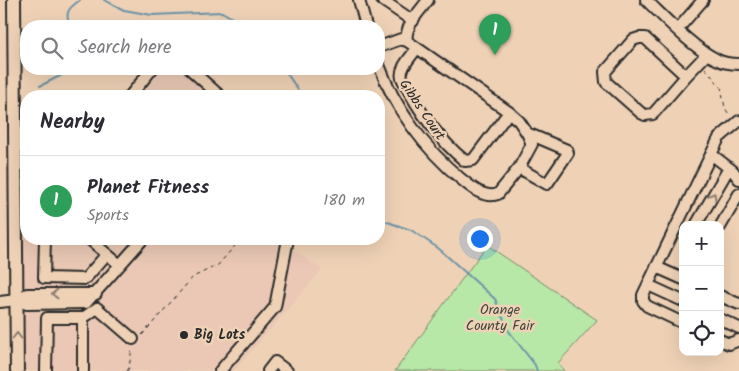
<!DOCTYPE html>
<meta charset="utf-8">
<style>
:root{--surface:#fff;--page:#f2f2f3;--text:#2b2b33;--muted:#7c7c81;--line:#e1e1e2;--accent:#2b2b2b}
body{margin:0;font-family:Kalam,sans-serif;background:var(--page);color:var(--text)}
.controls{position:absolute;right:15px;bottom:15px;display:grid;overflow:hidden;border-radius:10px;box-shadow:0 5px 20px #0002}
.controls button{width:45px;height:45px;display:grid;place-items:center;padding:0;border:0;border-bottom:1px solid var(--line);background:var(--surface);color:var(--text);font:25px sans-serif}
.you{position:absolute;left:479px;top:238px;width:18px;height:18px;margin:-12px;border:4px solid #fff;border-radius:50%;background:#1a73e8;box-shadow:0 0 0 8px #1a73e833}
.badge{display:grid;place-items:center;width:32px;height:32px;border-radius:50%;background:var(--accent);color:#fff;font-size:16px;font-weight:700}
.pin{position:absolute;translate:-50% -41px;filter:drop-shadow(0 1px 2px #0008)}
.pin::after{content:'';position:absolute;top:26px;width:18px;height:15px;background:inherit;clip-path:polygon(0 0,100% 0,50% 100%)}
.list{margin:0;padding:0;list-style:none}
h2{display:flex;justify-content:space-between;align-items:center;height:65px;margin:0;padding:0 20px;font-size:21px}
h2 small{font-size:16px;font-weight:400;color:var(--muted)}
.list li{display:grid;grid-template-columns:32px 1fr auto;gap:15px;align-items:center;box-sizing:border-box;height:90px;padding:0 20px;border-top:1px solid var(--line)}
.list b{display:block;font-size:19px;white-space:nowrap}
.list p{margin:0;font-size:16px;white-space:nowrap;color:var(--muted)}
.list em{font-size:16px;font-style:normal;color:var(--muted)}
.icon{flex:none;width:28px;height:28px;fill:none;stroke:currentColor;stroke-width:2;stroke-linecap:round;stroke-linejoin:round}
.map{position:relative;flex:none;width:739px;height:371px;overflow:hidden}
.search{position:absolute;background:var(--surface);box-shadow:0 5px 20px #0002;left:20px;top:20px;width:365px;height:55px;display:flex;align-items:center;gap:12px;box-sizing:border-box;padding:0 18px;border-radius:20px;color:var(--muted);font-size:19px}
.panel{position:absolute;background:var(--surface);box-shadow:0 5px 20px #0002;left:20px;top:90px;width:365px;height:155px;border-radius:20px}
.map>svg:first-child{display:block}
.built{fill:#eac8b5}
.green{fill:#b8e8a7;stroke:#728a69}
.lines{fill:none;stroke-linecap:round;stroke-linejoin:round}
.stream{stroke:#6e94a8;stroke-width:2}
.minor-casing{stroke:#2b2b2b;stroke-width:14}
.major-casing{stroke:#2b2b2b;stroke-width:16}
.path{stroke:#2b2b2b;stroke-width:1;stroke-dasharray:4 4;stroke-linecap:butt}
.minor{stroke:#efd2b6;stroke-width:10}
.major{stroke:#efd2b6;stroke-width:12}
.oneway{stroke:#8d7e70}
.poi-dot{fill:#2b2b2b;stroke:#efd2b6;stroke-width:2}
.labels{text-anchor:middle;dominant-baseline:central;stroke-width:5;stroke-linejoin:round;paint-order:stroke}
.street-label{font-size:14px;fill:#2b2b2b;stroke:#efd2b6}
.park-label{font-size:14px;fill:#40473e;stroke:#efd2b6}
.poi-label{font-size:14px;font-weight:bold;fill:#2b2b2b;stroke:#efd2b6;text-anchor:start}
</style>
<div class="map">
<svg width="739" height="371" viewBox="0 0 739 371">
<rect width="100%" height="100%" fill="#efd2b6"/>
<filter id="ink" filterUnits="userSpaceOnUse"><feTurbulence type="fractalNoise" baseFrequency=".02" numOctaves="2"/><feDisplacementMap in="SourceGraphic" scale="10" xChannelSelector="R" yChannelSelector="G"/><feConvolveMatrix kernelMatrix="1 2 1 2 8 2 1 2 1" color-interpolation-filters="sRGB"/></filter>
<g filter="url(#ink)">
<path class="built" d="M152,69H190L221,96H130Z
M16,191H26V239H288L287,245L322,270L234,371H16Z"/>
<path class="green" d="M487,245L597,320L558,363L564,371H395Z"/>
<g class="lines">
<path class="stream" d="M104,0L124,10L152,15L222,12L246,26
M70,26C64,12 69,8 80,0
M284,69L302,96
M40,86L64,74L66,69
M379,219L411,230L438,248L495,299L508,330L535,365L537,371"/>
<defs>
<path id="minor" d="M359,0L366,26
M382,0L413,21
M646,0C664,17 694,49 716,59C723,63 731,64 739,64
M678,29L703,0
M407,41C404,26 420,11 428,0
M379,47L401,39L407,41L509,112L519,121L527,133L567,150L568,153L547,184L519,168L498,194C484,199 471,187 461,179C425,149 395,109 379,65
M417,48C411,57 399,68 402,78C418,110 437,138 465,161L473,160L509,112
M190,69L220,96
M686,76L653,114L645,115L641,113L606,82L605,72L633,40L639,38H645L686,76L707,54
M130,96L152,69
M711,154L733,171L739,179
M519,168L532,144L527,133
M696,225L729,168
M720,227L739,194
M45,239L44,278L85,279L107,254
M89,239L120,265
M656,267L683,279
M648,285L683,301
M720,296L739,304
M16,300L27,304L86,303L143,239
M0,302L16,300L27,294H96
M83,318L97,308L133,339
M720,319L739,328
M683,323L647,306L643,301V295L719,138L739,121
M720,340L729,344L739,340
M46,371L47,318H83V371
M220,371L275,307L288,239
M268,371L275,362L287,371"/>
<path id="major" d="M14,0L17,371"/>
</defs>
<use href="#minor" class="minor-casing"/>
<use href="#major" class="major-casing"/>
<path class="path" d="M705,68L721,87L725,108L730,116
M142,335L193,277L218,265L241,239
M127,371L129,368L132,348"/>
<use href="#minor" class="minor"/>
<use href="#major" class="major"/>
</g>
<defs><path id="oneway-chevron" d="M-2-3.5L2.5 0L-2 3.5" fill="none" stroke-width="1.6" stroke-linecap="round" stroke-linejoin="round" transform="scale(1.25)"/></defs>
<g class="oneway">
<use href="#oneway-chevron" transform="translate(713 196) rotate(-60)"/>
<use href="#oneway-chevron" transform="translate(55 294) rotate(180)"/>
<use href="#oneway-chevron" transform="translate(17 336) rotate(-90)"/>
</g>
</g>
<circle class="poi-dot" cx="184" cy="335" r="5"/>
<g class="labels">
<g class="street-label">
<text transform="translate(422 110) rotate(56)">Gibbs Court</text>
</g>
<g class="park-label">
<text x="500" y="310">Orange<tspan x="500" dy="16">County Fair</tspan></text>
</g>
<g class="poi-label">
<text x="194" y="335">Big Lots</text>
</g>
</g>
</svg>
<div class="controls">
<button>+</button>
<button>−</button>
<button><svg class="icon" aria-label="locate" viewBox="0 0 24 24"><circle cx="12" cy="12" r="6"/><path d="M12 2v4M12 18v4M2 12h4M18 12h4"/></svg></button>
</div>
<div class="you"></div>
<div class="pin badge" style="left:495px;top:55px;background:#2e9e5b">1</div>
<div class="search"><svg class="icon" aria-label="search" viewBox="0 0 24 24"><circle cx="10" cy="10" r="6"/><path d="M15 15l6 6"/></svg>Search here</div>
<section class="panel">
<h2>Nearby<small></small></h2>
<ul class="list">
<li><span class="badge" style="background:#2e9e5b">1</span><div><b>Planet Fitness</b><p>Sports</p></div><em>180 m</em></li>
</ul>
</section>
</div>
